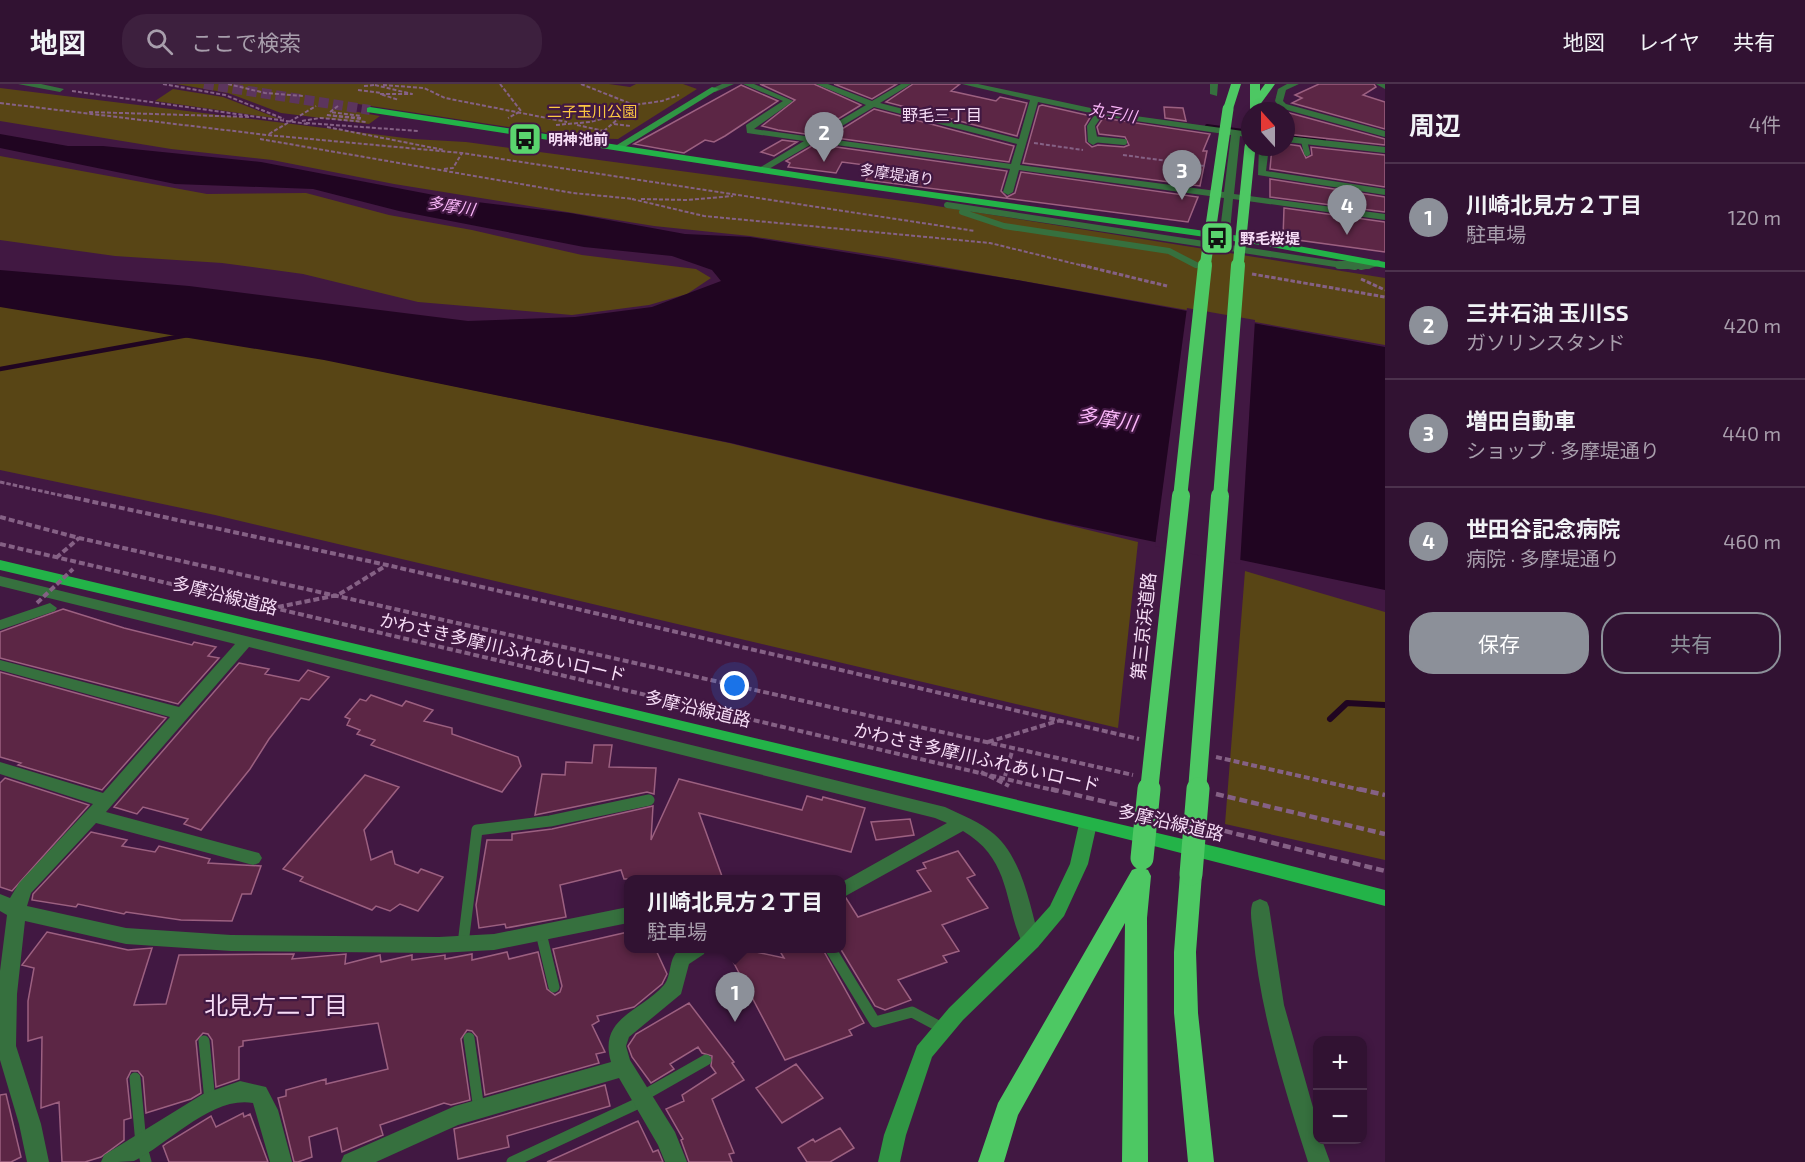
<!DOCTYPE html>
<html lang="ja">
<meta charset="utf-8">
<style>
:root{--surface:#311232;--page:#3d203e;--text:#f1f3f6;--muted:#a89eac;--line:#4c324d;--accent:#8c9099}
body{margin:0;font-family:"Exo 2","Noto Sans JP",sans-serif;background:var(--page);color:var(--text)}
.controls{position:absolute;right:18px;bottom:18px;display:grid;overflow:hidden;border-radius:12px;box-shadow:0 3px 9px #0003}
.controls button{width:54px;height:54px;display:grid;place-items:center;padding:0;border:0;border-bottom:2px solid var(--line);background:var(--surface);color:var(--text);font:30px sans-serif}
.compass{position:absolute;left:1241px;top:18px;width:54px;height:54px;border-radius:50%;background:var(--surface);box-shadow:0 3px 9px #0003;rotate:339deg}
.you{position:absolute;left:735px;top:602px;width:21px;height:21px;margin:-15px;border:4px solid #fff;border-radius:50%;background:#1a73e8;box-shadow:0 0 0 9px #1a73e833}
.badge{display:grid;place-items:center;width:39px;height:39px;border-radius:50%;background:var(--accent);color:#fff;font-size:20px;font-weight:700}
.pin{position:absolute;translate:-50% -50px;filter:drop-shadow(0 2px 3px #0008)}
.pin::after{content:'';position:absolute;top:32px;width:21px;height:18px;background:inherit;clip-path:polygon(0 0,100% 0,50% 100%)}
.popup{position:absolute;left:624px;top:791px;width:222px;height:78px;box-sizing:border-box;display:grid;place-content:center;border-radius:12px;background:var(--surface);filter:drop-shadow(0 2px 4px #0005);font-size:20px;white-space:nowrap;color:var(--muted)}
.popup b{font-size:22px;color:var(--text)}
.popup::after{content:'';position:absolute;left:50%;top:100%;margin-left:-12px;border:12px solid transparent;border-top-color:var(--surface)}
.list{margin:0;padding:0;list-style:none}
h2{display:flex;justify-content:space-between;align-items:center;height:78px;margin:0;padding:0 24px;font-size:26px}
h2 small{font-size:20px;font-weight:400;color:var(--muted)}
.list li{display:grid;grid-template-columns:39px 1fr auto;gap:18px;align-items:center;box-sizing:border-box;height:108px;padding:0 24px;border-top:2px solid var(--line)}
.list b{display:block;font-size:22px;white-space:nowrap}
.list p{margin:0;font-size:20px;white-space:nowrap;color:var(--muted)}
.list em{font-size:20px;font-style:normal;color:var(--muted)}
.actions{display:flex;gap:12px;padding:18px 24px}
.actions a{flex:1;padding:14px 0;border:2px solid var(--accent);border-radius:24px;text-align:center;font-size:21px;color:var(--accent)}
.actions .main{background:var(--accent);color:#fff}
.icon{flex:none;width:33px;height:33px;fill:none;stroke:currentColor;stroke-width:2;stroke-linecap:round;stroke-linejoin:round}
.map{position:relative;flex:none;width:1385px;height:1078px;overflow:hidden}
header{display:flex;align-items:center;gap:36px;box-sizing:border-box;height:84px;padding:0 30px;background:var(--surface);border-bottom:2px solid var(--line)}
header strong{font-size:28px}
nav{display:flex;gap:33px;margin-inline-start:auto;font-size:21px}
.search{width:420px;height:54px;background:var(--page);display:flex;align-items:center;gap:15px;box-sizing:border-box;padding:0 21px;border-radius:24px;color:var(--muted);font-size:22px}
main{display:flex}
aside{flex:1;background:var(--surface)}
.map>svg:first-child{display:block}
.green{fill:#584515}
.water{fill:#200521}
.pier{fill:#411842}
.lines{fill:none;stroke-linecap:round;stroke-linejoin:round}
.stream-far2{stroke:#200521;stroke-width:4}
.stream-far1{stroke:#200521;stroke-width:4.5}
.stream{stroke:#200521;stroke-width:6}
.building{fill:#5c2645;stroke:#9c6080;stroke-width:1.5}
.primary-tunnel{stroke:#5c355d;stroke-width:10;stroke-dasharray:10 4.5;stroke-linecap:butt}
.path-far3{stroke:#856185;stroke-width:2;stroke-dasharray:4 2;stroke-linecap:butt}
.path-far2{stroke:#856185;stroke-width:3;stroke-dasharray:4.5 2;stroke-linecap:butt}
.path-far1{stroke:#856185;stroke-width:4;stroke-dasharray:6 3;stroke-linecap:butt}
.path{stroke:#856185;stroke-width:4.5;stroke-dasharray:8 4;stroke-linecap:butt}
.lane-far2{stroke:#36703e;stroke-width:6}
.lane-far1{stroke:#36703e;stroke-width:8}
.lane{stroke:#36703e;stroke-width:11}
.street{fill:#36703e;fill-rule:evenodd}
.secondary{fill:#309644;fill-rule:evenodd}
.primary{fill:#23b348;fill-rule:evenodd}
.highway{fill:#4dc863;fill-rule:evenodd}
.path-bridge{stroke:#856185;stroke-width:4;stroke-dasharray:6 3;stroke-linecap:butt}
.highway-bridge-far3{stroke:#4dc863;stroke-width:11}
.highway-bridge-far2{stroke:#4dc863;stroke-width:14}
.highway-bridge-far1{stroke:#4dc863;stroke-width:18}
.highway-bridge{stroke:#4dc863;stroke-width:23}
.labels{text-anchor:middle;dominant-baseline:central;stroke-width:4.5;stroke-linejoin:round;paint-order:stroke}
.far-park-label{font-size:15px;fill:#fbc842;stroke:#411842}
.far-poi-label{font-size:15px;font-weight:bold;fill:#f6dcf6;stroke:#411842;text-anchor:start}
.far-street-label{font-size:15px;fill:#f6dcf6;stroke:#411842}
.far-water-label{font-size:16px;font-style:italic;fill:#fbb7fa;stroke:#411842}
.far-neighbourhood-label{font-size:16px;fill:#f6dcf6;stroke:#411842}
.street-label{font-size:18px;fill:#f6dcf6;stroke:#411842}
.water-label{font-size:20px;font-style:italic;fill:#fbb7fa;stroke:#411842}
.near-neighbourhood-label{font-size:24px;fill:#f6dcf6;stroke:#411842}
</style>
<header>
<strong>地図</strong>
<div class="search"><svg class="icon" aria-label="search" viewBox="0 0 24 24"><circle cx="10" cy="10" r="6"/><path d="M15 15l6 6"/></svg>ここで検索</div>
<nav><a>地図</a><a>レイヤ</a><a>共有</a></nav>
</header>
<main>
<div class="map">
<svg width="1385" height="1078" viewBox="0 0 1385 1078">
<rect width="100%" height="100%" fill="#411842"/>
<path class="green" d="M176,0H609L630,3L636,0H683L697,5L618,55L580,54L358,20L347,26L380,32L369,40L281,29L228,9Z
M0,4L413,55L466,58L918,119L1385,194V261L887,173L750,152L654,142L394,100L272,76L171,65L0,37Z
M173,5L223,13L280,35L155,17Z
M0,72L207,110L306,109L389,131L472,146L582,171L696,185L711,194L687,210L649,221L572,231L418,218L303,190L222,179L115,172L0,156Z
M0,222L323,275L729,359L1138,458L1118,644L215,431L0,386Z
M1245,487L1385,528V776L1225,740Z"/>
<path class="water" d="M0,50L68,62H103L261,78L460,116L570,129L685,150L750,153L1017,196L1385,263V506L1045,435L731,359L324,276L0,223V186L189,202L468,237L575,233L652,223L721,197L712,186L672,172L584,163L399,127L313,105L175,100L0,64Z"/>
<path class="pier" d="M1187,224L1255,236L1240,480L1155,462Z"/>
<g class="lines">
<path class="stream-far2" d="M1207,42L1250,48
M1286,52L1324,56"/>
<path class="stream-far1" d="M0,285L188,251"/>
<path class="stream" d="M1330,635L1347,619L1385,621"/>
</g>
<path class="building" d="M760,0H814L861,21L812,51L778,46L762,42L795,16Z
M834,0H897L872,15Z
M913,0H960L951,7L996,17L1000,13L1027,19L1017,52L886,18Z
M1319,0H1374L1376,3L1363,11L1385,18V45L1292,19L1302,14L1295,11Z
M741,1L778,17L725,52L714,58L705,56L684,69L634,60Z
M1042,21L1091,32L1085,42L1086,58L1092,63L1098,61L1124,63L1129,61L1125,53L1099,50L1097,43L1103,34L1210,50L1203,67H1207L1200,102L1023,79L1039,22Z
M1164,23L1183,24L1186,37L1165,34Z
M874,25L1014,62L1009,78L829,53Z
M1286,28L1385,55V61L1286,50Z
M782,56L797,58L774,72L761,68Z
M815,60L1007,87L1001,107L1007,113L1015,109L1021,88L1198,113L1188,138L866,96L873,82L842,78L836,89L788,83L790,79L786,77Z
M1286,60L1300,62L1306,74L1312,71L1311,63L1385,71V103L1270,85L1272,63H1286Z
M1270,95L1385,113V128L1270,113Z
M1284,124L1385,138V168L1283,154Z
M63,525L124,544L192,561L194,558L216,563L208,572L219,574L178,620L0,574V548Z
M239,579L269,585L265,590L299,597L308,586L329,593L309,616L301,614L269,655L250,685L201,746L184,740L188,735L143,723L137,730L114,723Z
M0,588L166,634L102,706L18,681L21,679L0,673Z
M371,611L402,622L406,617L433,626L424,637L452,644V650L518,673L521,682L502,708L371,661L375,656L357,650L360,646L347,641L350,635L345,633L360,615L366,617Z
M594,661H612L609,683L656,684L654,710L647,708L535,731L542,690L565,691L566,678L592,679Z
M365,691L399,703L364,746L371,776L392,767L395,780L418,789L421,785L443,793L418,827L400,820L390,827L376,822L372,826L300,797L303,793L283,785Z
M5,694L89,721L12,807L0,803V699Z
M679,695L802,726L807,712L822,716L823,713L865,724L851,768L699,729L723,795H624L621,786L560,801L566,833L506,844L505,840L479,844L476,821L487,756H512V750L552,745L653,722L651,756Z
M910,735L914,751L876,756L871,738Z
M91,748L127,756L122,762L155,768L159,762L210,775L208,779L261,782L251,810H242L232,837L181,836L126,828L124,830L78,820L76,823L32,816L33,810Z
M958,767L975,791L967,794L988,824L942,841L959,867L943,872L947,878L898,896L911,916L885,926L875,922L840,864L842,816L846,814L858,833L931,807L917,787L926,784L923,779Z
M47,848L128,866L152,864L134,921L166,920L179,871L294,870L292,875L346,870L345,880L380,871L381,878L412,871V876L445,871V875L472,870V876L507,868L509,875L538,868L547,905L555,911L560,908L562,902L553,865L628,848V864H655L667,890L662,900L634,923L597,932L599,937L592,941L605,968L596,970L599,979L485,1011L477,953L472,947L467,946L461,955L470,1016L451,1021L444,1019L380,1041L383,1051L342,1068L337,1044L309,1053L312,1073L298,1078H294L278,1014L286,1012V1006L326,995V1000L388,985L378,939L243,957V962L239,963V995L216,1003L212,956L208,950L203,949L196,957L201,1009L191,1015L146,1029L143,993L138,987H131L127,995L131,1034L124,1036V1056L101,1073L85,1078H62L59,1018L41,1024L42,953L28,957V917L34,884L22,881Z
M738,864L784,874L778,864H822L864,939L849,946L852,951L785,976L728,868Z
M689,919L734,978L732,979L744,996L712,1015L734,1069L729,1070L732,1078H689L681,1056L683,1055L666,1025L684,1017L682,1011L716,989L711,982L712,972L702,969L698,963L670,980L674,985L651,999L632,973L628,962L636,950Z
M796,980L823,1014L782,1039L756,1004Z
M605,1001L610,1022L507,1052L509,1063L458,1075L454,1045Z
M6,1010L21,1073L11,1078H0V1011Z
M243,1029L244,1033L250,1030L268,1078H169L163,1062L167,1059L211,1032L216,1043Z
M638,1037L653,1068L658,1066L663,1078H547Z
M840,1044L854,1064L830,1078H807L798,1064L813,1055L815,1058Z"/>
<g class="lines">
<path class="primary-tunnel" d="M204,0L370,26"/>
<path class="path-far3" d="M163,0L225,11L284,35
M228,0L265,9L304,12
M500,0L521,27L508,34
M581,0L634,21
M375,1L412,10H380L399,16
M383,1L424,4L445,14L567,38
M364,2L375,1
M358,6L381,9
M72,7L308,40
M0,19L267,51L462,69L975,147
M338,22L330,28L361,32
M89,28L249,33
M361,34L326,31L361,35
M302,37L320,34L366,38
M306,39L418,47
M614,40L631,42
M556,41L590,38L621,30
M577,41L604,47V51
M327,43L444,66
M604,47L634,21L662,17L679,11
M269,50L316,22
M260,55L573,109L634,115
M1034,59L1083,66
M1123,71L1205,82
M444,85L453,84L462,69
M632,115L704,132L990,159L1088,183
M641,115L687,116L733,112"/>
<path class="path-far2" d="M1081,181L1167,202
M1252,190L1385,213
M1361,195L1385,206
M0,398L73,414"/>
<path class="path-far1" d="M66,412L387,481L1139,655
M0,433L79,454L1133,691
M0,460L1057,707
M56,474L79,454
M278,523L338,511L387,481
M988,658L1058,637
M1216,673L1366,707
M981,688L1009,702
M1005,692L1013,664"/>
<path class="path" d="M1051,705L1127,723
M1359,705L1385,711
M1216,710L1385,750
M1213,744L1385,787"/>
<path class="lane-far2" d="M1092,55L1124,58
M1304,57L1307,69
M947,121L1355,183
M962,128L1004,142L1169,167L1196,181
M1361,183L1378,179"/>
<path class="lane-far1" d="M1339,181H1368"/>
<path class="lane" d="M541,849L554,903
M463,860L477,746L550,737L649,716
M830,864L875,938L912,928L942,944
M469,954L479,1026
M204,957L210,1017
M135,994L141,1060L146,1078
M641,1013L706,976
M512,1078L643,1017"/>
<path class="street" d="M18,0H41L64,5L60,8Z
M722,0H734L715,8L711,5Z
M743,0H754L793,17L754,45L812,53L866,21L816,0H828L872,17L901,0H911L880,19L1019,55L1030,16L962,0H978L1114,29L1250,48V54L1240,52L1234,110L1385,130V136L1233,115L1230,147L1225,150L1220,147L1224,114L1019,86L1013,108L1008,111L1003,108L1010,85L815,58L762,89L757,86L759,84L804,57L747,49L746,41L783,17ZM1038,18L1095,30L1087,42L1088,58L1093,61L1098,58L1095,42L1102,32L1231,51L1224,108L1020,81ZM874,23L1017,60L1011,80L822,54Z
M1210,0H1218L1217,12L1210,10Z
M1287,0H1299L1286,6L1283,17L1286,20L1385,47V53L1280,24L1275,17L1278,5Z
M1376,0H1385V5Z
M1286,52L1385,63V69L1286,58Z
M1259,63H1269L1266,87L1385,105V111L1258,91Z
M0,492L945,723C962,731 980,738 994,750C1023,775 1030,823 1040,857L1038,863L1031,865L1024,863C1003,819 1012,776 963,747L842,814V798L947,739L935,734L249,563L106,728L259,769L262,774L259,779L253,781L96,739L31,809L27,822L126,844L231,851L439,853L494,850L628,823V839L494,866L439,869L231,867L126,860L25,837L17,910L16,962L41,1040L49,1078H27L19,1040L0,976V887L7,831L0,827V810L10,814L19,799L93,720L0,690V678L103,709L170,633L0,586V576L179,623L235,560L0,502Z
M50,519L57,524L55,527L0,546V536Z
M1260,815L1267,818L1269,823L1284,921L1318,1041V1056H1322L1330,1078H1308C1284,1003 1260,928 1253,849C1252,839 1249,827 1253,818Z
M681,864H706L704,870L689,880L681,910L629,953L626,962L630,976L675,1048L687,1078H665L658,1061L619,994L458,1041L376,1078H341L344,1071L455,1022L611,978C598,934 640,928 664,901C673,890 667,874 681,864Z
M240,997L266,1003L278,1026L292,1078H270L253,1019C211,1012 169,1060 134,1077C125,1078 111,1078 101,1078L104,1071L203,1010Z"/>
<path class="secondary" d="M712,3L719,5L620,66L612,64Z
M1088,733L1094,735L1097,740L1088,780L1064,832L1038,863L963,936L932,973L906,1051L900,1078H878L884,1051L917,962L949,924L1024,851L1050,822L1070,780L1079,740L1082,735Z"/>
<path class="primary" d="M370,23L827,93L1261,155L1385,178V184L1261,161L827,99L367,28V24Z
M0,476L1221,764L1385,806V822C926,700 462,595 0,486Z"/>
<path class="highway" d="M1231,0H1241L1233,25L1228,28L1223,25Z
M1250,0H1260V7L1265,0H1275L1259,22V27L1250,29Z
M1191,781L1199,784L1202,790L1196,868L1198,929L1214,1078H1188L1174,929V868L1180,790L1183,784Z
M1140,783L1148,786L1151,792L1147,834L1148,1078H1122L1125,839L1018,1031L1004,1078H978L998,1019L1132,786Z"/>
<path class="path-bridge" d="M37,519L73,485"/>
<path class="highway-bridge-far3" d="M1205,183L1228,25
M1238,183L1250,63"/>
<path class="highway-bridge-far2" d="M1180,414L1205,181
M1220,414L1238,181"/>
<path class="highway-bridge-far1" d="M1149,707L1181,412
M1197,707L1220,412"/>
<path class="highway-bridge" d="M1142,774L1149,705
M1191,790L1198,705"/>
</g>
<defs>
<symbol id="bus-square" viewBox="-11 -11 22 22"><rect x="-9" y="-9" width="18" height="18" rx="4" fill="#5ad56e" stroke="#411842"/><path d="M-5-6H5V4H4V6H2V4H-2V6H-4V4H-5ZM-3.5-4V0h7V-4ZM-3.5 1.2v1.5H-2V1.2ZM2 1.2v1.5H3.5V1.2Z" fill="#111"/></symbol>
</defs>
<g fill-rule="evenodd">
<use href="#bus-square" x="506" y="36" width="38" height="38"/>
<use href="#bus-square" x="1198" y="135" width="38" height="38"/>
</g>
<g class="labels">
<g class="far-park-label">
<text x="592" y="27">二子玉川公園</text>
</g>
<g class="far-poi-label">
<text x="548" y="55">明神池前</text>
<text x="1240" y="154">野毛桜堤</text>
</g>
<g class="far-street-label">
<text transform="translate(897 90) rotate(8)">多摩堤通り</text>
</g>
<g class="far-water-label">
<text transform="translate(1113 28) rotate(10)">丸子川</text>
<text transform="translate(451 121) rotate(9)">多摩川</text>
</g>
<g class="far-neighbourhood-label">
<text x="942" y="30">野毛三丁目</text>
</g>
<g class="street-label">
<text transform="translate(225 511) rotate(14)">多摩沿線道路</text>
<text transform="translate(1143 542) rotate(-84)">第三京浜道路</text>
<text transform="translate(503 563) rotate(13)">かわさき多摩川ふれあいロード</text>
<text transform="translate(698 624) rotate(13)">多摩沿線道路</text>
<text transform="translate(977 673) rotate(13)">かわさき多摩川ふれあいロード</text>
<text transform="translate(1171 738) rotate(13)">多摩沿線道路</text>
</g>
<g class="water-label">
<text transform="translate(1107 334) rotate(9)">多摩川</text>
</g>
<g class="near-neighbourhood-label">
<text x="276" y="920">北見方二丁目</text>
</g>
</g>
</svg>
<div class="controls">
<button>+</button>
<button>−</button>
</div>
<svg class="compass" viewBox="-18 -18 36 36"><path d="M0-13l5 13h-10z" fill="#e53935"/><path d="M0 13l5-13h-10z" fill="#a89eac"/></svg>
<div class="you"></div>
<div class="pin badge" style="left:735px;top:938px">1</div>
<div class="popup"><b>川崎北見方２丁目</b>駐車場</div>
<div class="pin badge" style="left:824px;top:78px">2</div>
<div class="pin badge" style="left:1182px;top:116px">3</div>
<div class="pin badge" style="left:1347px;top:151px">4</div>
</div>
<aside>
<h2>周辺<small>4件</small></h2>
<ul class="list">
<li><span class="badge">1</span><div><b>川崎北見方２丁目</b><p>駐車場</p></div><em>120 m</em></li>
<li><span class="badge">2</span><div><b>三井石油 玉川SS</b><p>ガソリンスタンド</p></div><em>420 m</em></li>
<li><span class="badge">3</span><div><b>増田自動車</b><p>ショップ · 多摩堤通り</p></div><em>440 m</em></li>
<li><span class="badge">4</span><div><b>世田谷記念病院</b><p>病院 · 多摩堤通り</p></div><em>460 m</em></li>
</ul>
<div class="actions"><a class="main">保存</a><a>共有</a></div>
</aside>
</main>
